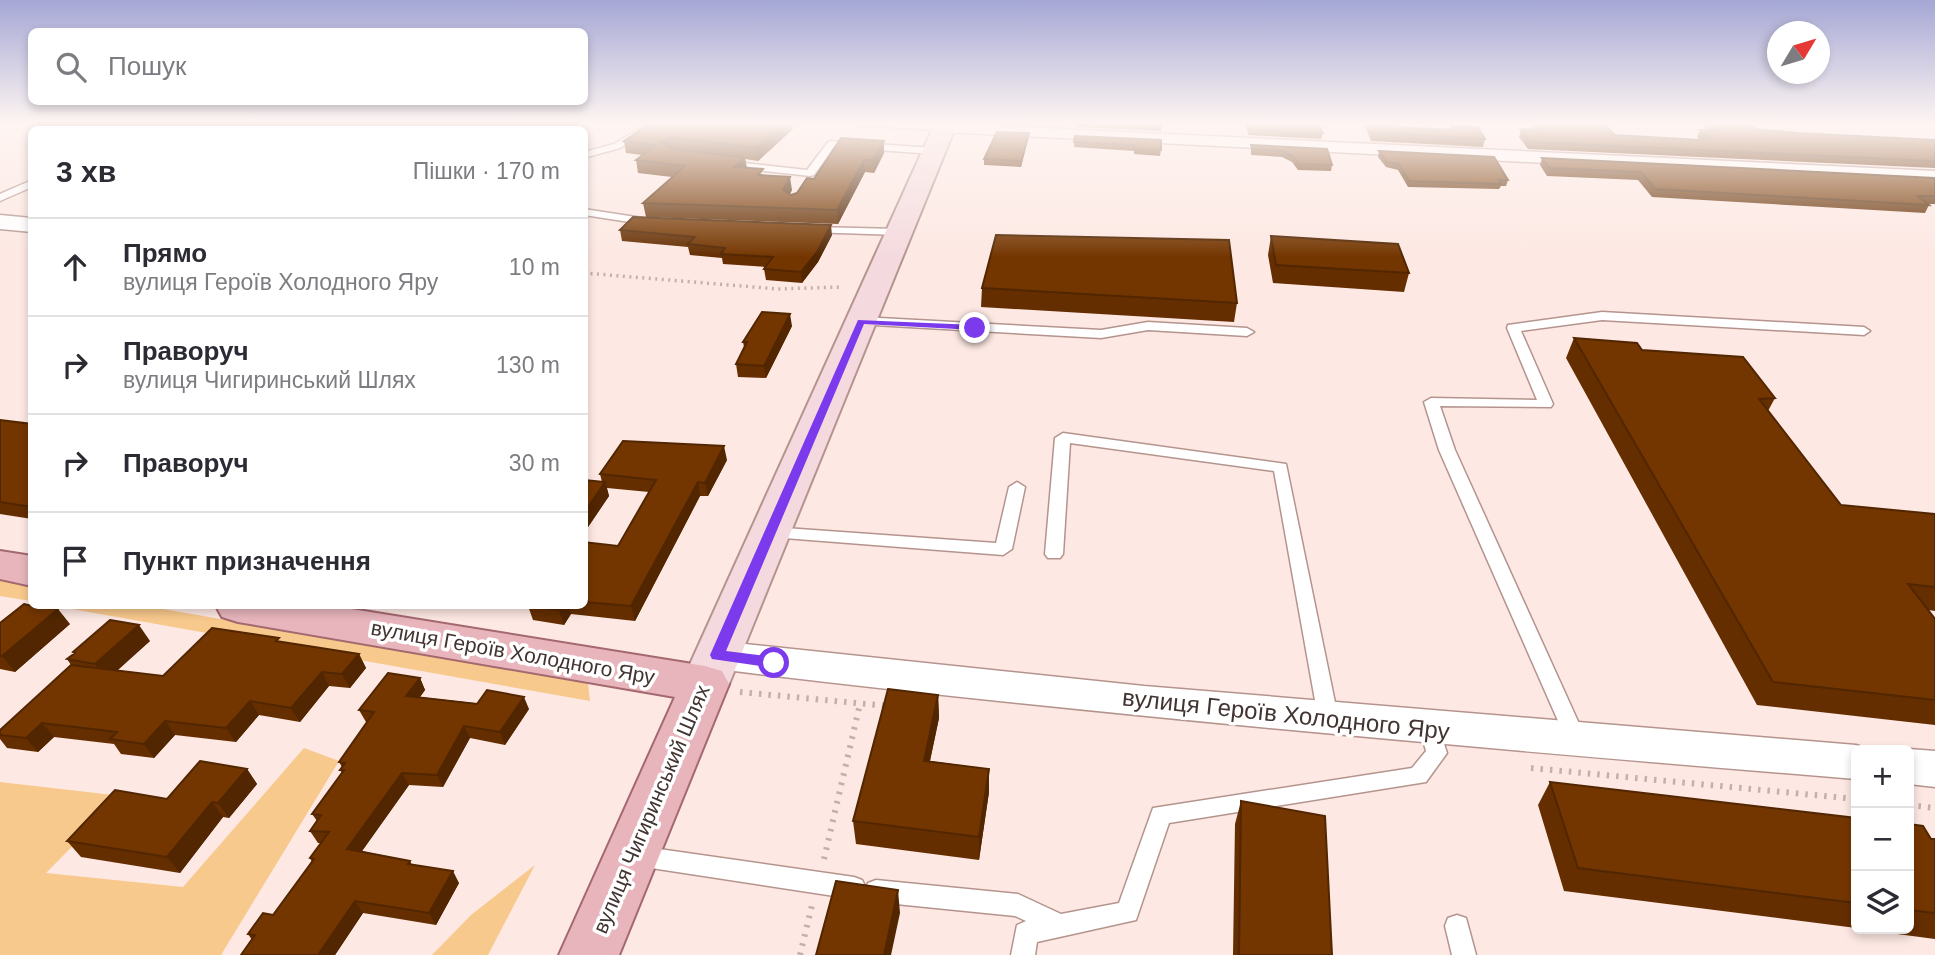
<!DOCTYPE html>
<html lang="uk">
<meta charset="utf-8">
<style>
:root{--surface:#fff;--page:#f7f7f7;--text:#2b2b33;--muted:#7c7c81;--line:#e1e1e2}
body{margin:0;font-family:Helvetica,sans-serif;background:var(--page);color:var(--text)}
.controls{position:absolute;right:21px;bottom:21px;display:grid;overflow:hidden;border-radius:10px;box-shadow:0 4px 10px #0003}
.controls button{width:63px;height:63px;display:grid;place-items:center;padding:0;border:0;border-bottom:2px solid var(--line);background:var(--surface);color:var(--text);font:35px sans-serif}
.compass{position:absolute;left:1767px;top:21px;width:63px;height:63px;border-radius:50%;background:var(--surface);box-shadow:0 4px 10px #0003;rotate:52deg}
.stop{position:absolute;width:21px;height:21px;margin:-16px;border:5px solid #7c3aed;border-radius:50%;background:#fff}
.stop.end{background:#7c3aed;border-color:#fff;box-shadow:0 2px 7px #0008}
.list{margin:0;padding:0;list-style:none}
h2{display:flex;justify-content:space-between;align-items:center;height:91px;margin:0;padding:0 28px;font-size:30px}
h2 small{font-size:23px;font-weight:400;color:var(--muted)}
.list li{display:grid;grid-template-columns:46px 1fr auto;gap:21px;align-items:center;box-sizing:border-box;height:98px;padding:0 28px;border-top:2px solid var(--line)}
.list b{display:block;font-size:26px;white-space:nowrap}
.list p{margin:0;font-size:23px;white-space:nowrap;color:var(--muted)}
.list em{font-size:23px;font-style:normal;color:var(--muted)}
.icon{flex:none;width:38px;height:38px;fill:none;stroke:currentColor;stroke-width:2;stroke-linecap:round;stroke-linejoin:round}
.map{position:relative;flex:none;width:1935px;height:955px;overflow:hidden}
.search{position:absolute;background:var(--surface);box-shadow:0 4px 10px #0003;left:28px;top:28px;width:560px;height:77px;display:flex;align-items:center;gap:18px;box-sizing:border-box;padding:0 24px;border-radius:10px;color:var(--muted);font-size:26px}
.panel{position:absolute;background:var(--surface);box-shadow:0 4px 10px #0003;left:28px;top:126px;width:560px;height:483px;border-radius:10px}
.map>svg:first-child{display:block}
.green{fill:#f8c98d}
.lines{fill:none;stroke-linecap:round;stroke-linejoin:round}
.lane-casing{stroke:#b4948d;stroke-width:3}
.street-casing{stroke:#b4948d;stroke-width:3}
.secondary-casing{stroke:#b4948d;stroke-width:4}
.primary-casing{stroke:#a4686f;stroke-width:4}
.path-far1{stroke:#c3b0ac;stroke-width:3.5;stroke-dasharray:2 4.5;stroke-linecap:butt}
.path{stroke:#c3b0ac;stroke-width:6;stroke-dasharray:2.5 7;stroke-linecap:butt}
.lane{fill:#fff;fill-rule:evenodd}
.street{fill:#fff;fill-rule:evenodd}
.secondary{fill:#f4dade;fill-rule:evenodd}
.primary{fill:#e8b5bd;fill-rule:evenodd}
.wall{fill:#642e01}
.shaded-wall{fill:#512601}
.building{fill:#743601;stroke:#512601;stroke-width:2}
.route{fill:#7c3aed}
.labels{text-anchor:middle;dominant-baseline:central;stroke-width:7;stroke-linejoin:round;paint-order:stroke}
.street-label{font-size:21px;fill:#413431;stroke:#fff}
.near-street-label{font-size:24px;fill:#413431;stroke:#fff}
</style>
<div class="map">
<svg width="1935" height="955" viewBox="0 0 1935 955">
<rect width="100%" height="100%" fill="#fde8e3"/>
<path class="green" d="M0,580L31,586V601L0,596Z
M55,606H146L588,683L590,701Z
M304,748L339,761L221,955H0V782L122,796L46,873L183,887Z
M535,865L488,955H432L471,915Z"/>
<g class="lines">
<defs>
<path id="lane" d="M150,123H161L152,130H140Z
M648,123H659L620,148L584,158V152L614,144Z
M855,123C874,123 936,119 950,127L945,130L859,126Z
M831,141L934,148L939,151L934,154L834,147L814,175L810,176L726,167L721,164L726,161L807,170L828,142Z
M32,180V187L0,201V194Z
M584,209L649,219L654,222L649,225L584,215Z
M811,227L900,229L906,232L900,235L807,232V228Z
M1602,312L1864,327L1870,331L1864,335L1602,320L1521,331L1553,404L1551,407L1440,406L1455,450L1586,739L1583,745L1576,747L1569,745L1566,739L1439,450L1424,402L1431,398L1537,400L1507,328L1508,325Z
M861,317L1101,330L1148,322L1247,328L1254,332L1247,336L1148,330L1101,338L856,324V318Z
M1063,433L1286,464L1338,717L1335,723L1328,725L1321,723L1318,717L1274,471L1070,443L1063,554L1060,558H1048L1045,554L1055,438Z
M1017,482L1025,487L1012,549L1003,555L771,537L763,532L771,527L996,543L1009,487Z
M1430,721L1437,723L1447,753L1426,782L1169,823L1136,920L1037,942L1035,955H1011L1017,925L1026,921L1015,916L876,902L868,899L864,891L862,896L854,899L638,866L630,863L627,856L630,849L638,846L854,877L862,880L866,888L868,883L876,880L1018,894L1061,914L1119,903L1153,808L1412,768L1426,751L1420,729L1423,723Z
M1457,915L1466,918L1476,955H1452L1445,926L1448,918Z"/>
<path id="street" d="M938,123L1935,171V183L945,132L939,131L936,127Z
M0,215L32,218V232L0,229Z
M717,641L1144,686L1856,745L1871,750H1856V779C1476,748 1096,715 717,669L704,665L698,655L704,645Z
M1909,749L1935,751V787L1909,784V750H1907Z"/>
<path id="secondary" d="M935,123H957L729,684L722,697L705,702L688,697L681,684Z"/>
<path id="primary" d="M0,551L32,556V586L0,579Z
M216,606H333L705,666L722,671L729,684L619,955H559L675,697L238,622L222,617Z"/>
</defs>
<use href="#lane" class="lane-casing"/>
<use href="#street" class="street-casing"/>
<use href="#secondary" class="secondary-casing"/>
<use href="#primary" class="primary-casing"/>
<path class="path-far1" d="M584,273L778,289L841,287"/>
<path class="path" d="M740,692L888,706
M1531,768L1856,799
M1909,805L1935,808
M824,859L860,704
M800,955L812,905"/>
<use href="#lane" class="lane"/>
<use href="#street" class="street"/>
<use href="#secondary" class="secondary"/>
<use href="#primary" class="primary"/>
</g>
<path class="wall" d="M650,123L793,129L758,161L745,159L747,168L764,175L792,190L790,194L791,195L797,193L814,179L884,141V153L874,173L865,172L838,224L646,217L643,203L672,177L638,173L636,160L642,155L626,153L624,141Z
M1003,123H1033L1032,125Z
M1077,123H1161V131L1077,127Z
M1246,123H1318L1323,133L1321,139L1248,135Z
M1364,123H1393L1395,127L1450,129L1451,126L1485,139L1483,147L1371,141Z
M1533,123L1615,135L1700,140L1697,137L1700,130H1708L1702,124V123H1750L1756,129L1799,133L1935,140V168L1528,149L1519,137L1521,129L1532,130Z
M1029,133L1028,139L1021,167L984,165V159Z
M1075,136L1161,150L1160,156L1134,154V151L1074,147Z
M1251,145L1327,149L1332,165L1331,171L1298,170L1292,162L1282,157L1251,155Z
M1379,151L1508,180L1506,186H1501L1499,189L1408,187L1398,170L1386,167L1378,157Z
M1542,158L1935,178V204H1929V205L1925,213L1652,197L1638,180L1547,176L1540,165Z
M620,230L832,235L818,262L802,283L766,280L764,269L766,267L723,264L722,258L690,255L688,247L622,241Z
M1271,236L1409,273L1404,292L1273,283L1268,255Z
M982,288L1237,303L1234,322L981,307Z
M792,326L766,378L738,377L736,364L744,347L743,342Z
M1574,338L1642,350L1775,398L1768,411L1841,505L1935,514V611L1928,610L1935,619V725L1757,705L1566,358Z
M0,420L32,424V519L0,514Z
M727,460L708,496H700L635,621L571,614L564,625L533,620L528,606H527H584V542L618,546L649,492L607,488L609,496L584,533V480L602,482L600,474Z
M0,623L70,624L15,672L0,669Z
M150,641L117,670L163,676L282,642L359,654L366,668L350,688L329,686L300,722L259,715L236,742L175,735L154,758L121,754L114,744L54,737L38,752L7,748L0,739V730L71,665L67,659L74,654L73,652Z
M420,678L425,690L420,697L529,709L505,745L470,738L443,787L409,785L362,851L410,861L412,865L459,883L436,925L363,913L335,955H241L252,940L248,934L273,915L312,862L310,858L321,843H318L310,831L317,821L312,814L342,773L340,770L342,767L339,762L367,722H366L359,710Z
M938,695L939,718L930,761L989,769V792L979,860L856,844L853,821Z
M247,769L257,784L229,818L223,817L180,873L81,857L67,841L167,799Z
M1550,782L1856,818V928L1564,891L1538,805Z
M1241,801L1332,955H1233L1235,824Z
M1909,824L1931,839H1935V939L1859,929H1909Z"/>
<path class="shaded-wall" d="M785,123H792L793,129L758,161L756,148Z
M1029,133L1028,139L1021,167V161Z
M670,137L672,149L665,154L662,142Z
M884,141V153L874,173L873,160Z
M745,158L747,170L734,167Z
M864,160L865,172L838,224L837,210Z
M790,177L792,190L784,204L783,190Z
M831,225L832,235L818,262L802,283L801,272Z
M790,314L792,326L766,378L764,366Z
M724,446L727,460L708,496L705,483Z
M605,482L609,496L584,533V513Z
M698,482L700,496L635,621L631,606Z
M562,606H568L571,614L564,625L559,610Z
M58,609L70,624L15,672L2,656Z
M139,625L150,641L107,680L95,664Z
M359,654L366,668L350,688L342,674Z
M322,672L329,686L300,722L291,708Z
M420,678L425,690L412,708L406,696Z
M938,695L939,718L925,784L924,761Z
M524,697L529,709L505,745L500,732Z
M250,701L259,715L236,742L226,728Z
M165,721L175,735L154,758L144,744Z
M42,723L54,737L38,752L26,738Z
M464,726L470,738L443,787L437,775Z
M247,769L257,784L229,818L218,803Z
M989,769V792L979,860V837Z
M402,773L409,785L355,861L347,849Z
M212,802L223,817L180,873L167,857Z
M453,871L459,883L436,925L429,913Z
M898,890L900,913L891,955H884Z
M355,901L363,913L335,955H318Z"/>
<path class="building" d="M650,123H785L756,148L670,137L662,142L669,148L745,158L734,167L763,169L758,175L790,177L783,190L791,195L797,193L807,178L814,179L841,138L884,141L873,160H864L837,210L643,203L685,166L636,160L656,145L624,141Z
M1110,123H1161V126Z
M1248,123H1318L1323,133L1249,130Z
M1369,123H1393L1395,127L1454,130L1451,126L1478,127L1485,139L1373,133Z
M1535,123H1603L1615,135L1701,140L1711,139L1700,130L1719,131L1711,123H1750L1756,129L1799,133L1935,140V161L1530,142L1521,129L1540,130Z
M997,132L1029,133L1021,161L984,159Z
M1075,136L1161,140V150L1134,149L1135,145L1074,142Z
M1251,145L1327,149L1332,165L1299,164L1293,156L1283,151L1252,149Z
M1379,151L1494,157L1508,180H1499L1501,184L1409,181L1399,164L1387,162Z
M1542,158L1935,178V196H1918L1929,205L1655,189L1641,172L1550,168Z
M633,217L831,225L817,252L801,272L764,269L773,257L721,254L725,248L688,244L695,237L620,230Z
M996,235L1229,240L1237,303L982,288Z
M1271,236L1398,244L1409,273L1276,265Z
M762,312L790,314L764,366L736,364L747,342H743Z
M1574,338L1637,343L1642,350L1743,357L1775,398L1759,399L1841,505L1935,514V587L1908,584L1935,619V700L1773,682Z
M0,420L32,424V507L0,502Z
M623,441L724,446L705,483L698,482L631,606L584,602V542L618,546L656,480L600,474Z
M584,480L605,482L584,513Z
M24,604L32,606L58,609L2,656H0V623Z
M528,606H562L559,610Z
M110,620L139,625L95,664L67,659L75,653L73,652Z
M212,628L279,638L276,641L359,654L342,674L322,672L291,708L250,701L226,728L165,721L144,744L110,739L117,732L42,723L26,738L0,735V730L71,665L163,676Z
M388,673L420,678L406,696L477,704L487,690L524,697L500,732L464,726L437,775L402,773L347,849L410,861L408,864L453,871L429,913L355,901L318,955H241L255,935L248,934L263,913L273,915L314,859L310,858L329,832L310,831L321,815L312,814L344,770H340L345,763L339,762L374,712L359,710Z
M888,689L938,695L924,761L989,769L979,837L853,821Z
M200,761L247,769L218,803L212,802L167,857L67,841L115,790L167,799Z
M1550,782L1856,818V903L1578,868Z
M1241,801L1325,816L1332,955H1239Z
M1909,824L1923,826L1931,839H1935V913L1909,910Z
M836,881L898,890L884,955H816Z"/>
<linearGradient id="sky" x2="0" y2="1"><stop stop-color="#a5a7d5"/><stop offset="0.48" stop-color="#fef5f2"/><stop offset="1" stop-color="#fef5f2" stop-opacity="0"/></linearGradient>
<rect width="1935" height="257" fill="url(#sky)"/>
<path class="route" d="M858,320L975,325L980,328L975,330L864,324L726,651L774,657L781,663L774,668L712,659L710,655Z"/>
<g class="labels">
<g class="street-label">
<text transform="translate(513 652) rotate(10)">вулиця Героїв Холодного Яру</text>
<text transform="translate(651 809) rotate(-67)">вулиця Чигиринський Шлях</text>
</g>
<g class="near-street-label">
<text transform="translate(1286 714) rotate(6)">вулиця Героїв Холодного Яру</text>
</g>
</g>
</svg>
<div class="controls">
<button>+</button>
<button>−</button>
<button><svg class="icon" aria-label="layers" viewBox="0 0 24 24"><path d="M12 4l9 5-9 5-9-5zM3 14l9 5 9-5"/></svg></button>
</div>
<svg class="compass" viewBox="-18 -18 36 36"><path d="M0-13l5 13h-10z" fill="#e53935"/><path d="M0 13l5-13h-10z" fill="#7c7c81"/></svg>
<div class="stop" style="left:774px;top:663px"></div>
<div class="stop end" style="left:975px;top:328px"></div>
<div class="search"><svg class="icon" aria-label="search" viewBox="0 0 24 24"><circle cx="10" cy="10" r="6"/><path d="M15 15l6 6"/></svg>Пошук</div>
<section class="panel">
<h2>3 хв<small>Пішки · 170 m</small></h2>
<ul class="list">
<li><svg class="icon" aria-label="ahead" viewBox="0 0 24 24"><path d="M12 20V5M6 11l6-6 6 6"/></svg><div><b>Прямо</b><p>вулиця Героїв Холодного Яру</p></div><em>10 m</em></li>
<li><svg class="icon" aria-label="right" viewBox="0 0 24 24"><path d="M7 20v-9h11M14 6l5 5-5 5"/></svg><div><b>Праворуч</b><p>вулиця Чигиринський Шлях</p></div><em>130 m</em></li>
<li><svg class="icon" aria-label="right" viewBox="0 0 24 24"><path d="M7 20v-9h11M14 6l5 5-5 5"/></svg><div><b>Праворуч</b></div><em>30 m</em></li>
<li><svg class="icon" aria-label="arrive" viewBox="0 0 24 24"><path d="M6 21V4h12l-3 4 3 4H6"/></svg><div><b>Пункт призначення</b></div></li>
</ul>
</section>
</div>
